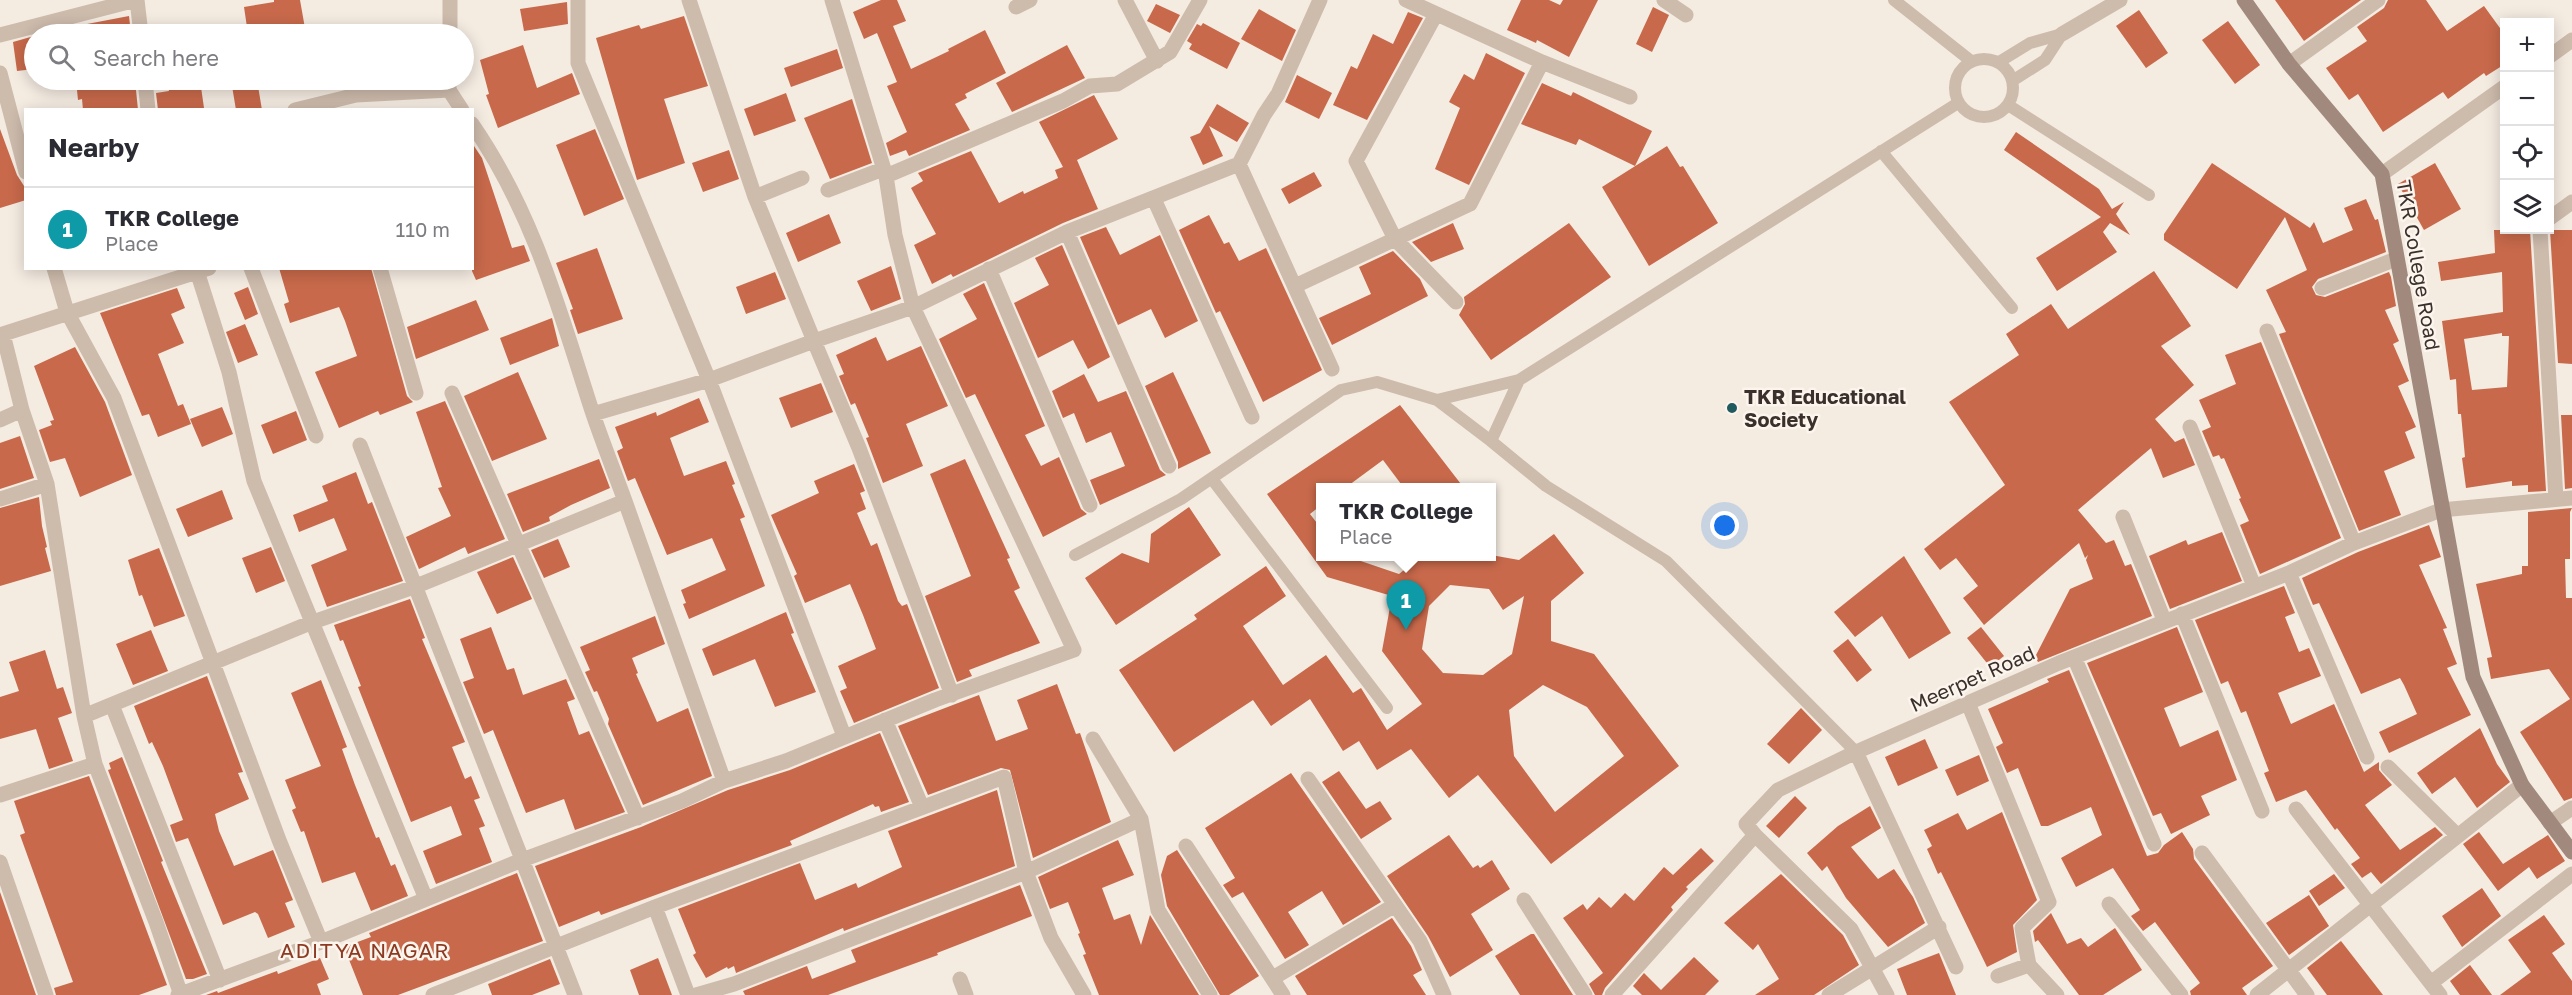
<!DOCTYPE html>
<meta charset="utf-8">
<style>
:root{--surface:#fff;--page:#f2f2f3;--text:#2b2b33;--muted:#7c7c81;--line:#e1e1e2;--accent:#1a73e8}
body{margin:0;font-family:"Golos Text",sans-serif;background:var(--page);color:var(--text)}
.controls{position:absolute;right:18px;top:18px;display:grid;overflow:hidden;border-radius:0px;box-shadow:0 3px 15px #0003}
.controls button{width:54px;height:54px;display:grid;place-items:center;padding:0;border:0;border-bottom:2px solid var(--line);background:var(--surface);color:var(--text);font:30px sans-serif}
.you{position:absolute;left:1725px;top:526px;width:21px;height:21px;margin:-15px;border:4px solid #fff;border-radius:50%;background:#1a73e8;box-shadow:0 0 0 9px #1a73e833}
.badge{display:grid;place-items:center;width:39px;height:39px;border-radius:50%;background:var(--accent);color:#fff;font-size:20px;font-weight:700}
.pin{position:absolute;translate:-50% -50px;filter:drop-shadow(0 2px 3px #0008)}
.pin::after{content:'';position:absolute;top:32px;width:21px;height:18px;background:inherit;clip-path:polygon(0 0,100% 0,50% 100%)}
.popup{position:absolute;left:1316px;top:483px;width:180px;height:78px;box-sizing:border-box;display:grid;place-content:center;border-radius:0px;background:var(--surface);filter:drop-shadow(0 2px 4px #0005);font-size:20px;white-space:nowrap;color:var(--muted)}
.popup b{font-size:22px;color:var(--text)}
.popup::after{content:'';position:absolute;left:50%;top:100%;margin-left:-12px;border:12px solid transparent;border-top-color:var(--surface)}
.list{margin:0;padding:0;list-style:none}
h2{display:flex;justify-content:space-between;align-items:center;height:78px;margin:0;padding:0 24px;font-size:26px}
h2 small{font-size:20px;font-weight:400;color:var(--muted)}
.list li{display:grid;grid-template-columns:39px 1fr auto;gap:18px;align-items:center;box-sizing:border-box;height:84px;padding:0 24px;border-top:2px solid var(--line)}
.list b{display:block;font-size:22px;white-space:nowrap}
.list p{margin:0;font-size:20px;white-space:nowrap;color:var(--muted)}
.list em{font-size:20px;font-style:normal;color:var(--muted)}
.icon{flex:none;width:33px;height:33px;fill:none;stroke:currentColor;stroke-width:2;stroke-linecap:round;stroke-linejoin:round}
.map{position:relative;flex:none;width:2572px;height:995px;overflow:hidden}
.search{position:absolute;background:var(--surface);box-shadow:0 3px 15px #0003;left:24px;top:24px;width:450px;height:66px;display:flex;align-items:center;gap:15px;box-sizing:border-box;padding:0 21px;border-radius:33px;color:var(--muted);font-size:22px}
.panel{position:absolute;background:var(--surface);box-shadow:0 3px 15px #0003;left:24px;top:108px;width:450px;height:162px;border-radius:0px}
.map>svg:first-child{display:block}
.building{fill:#c8694b;fill-rule:evenodd}
.lines{fill:none;stroke-linecap:round;stroke-linejoin:round}
.lane{stroke:#cdbbac;stroke-width:12}
.street{stroke:#cdbbac;stroke-width:15}
.secondary{stroke:#a18a7d;stroke-width:15}
.poi-dot{fill:#1f5a5e;stroke:#fbf5ee;stroke-width:2}
.labels{text-anchor:middle;dominant-baseline:central;stroke-width:5;stroke-linejoin:round;paint-order:stroke}
.street-label{font-size:20px;fill:#3b302b;stroke:#fbf5ee}
.poi-label{font-size:20px;font-weight:bold;fill:#3b302b;stroke:#fbf5ee;text-anchor:start}
.neighbourhood-label{font-size:21px;letter-spacing:1.5px;fill:#8c3b22;stroke:#fbf5ee}
</style>
<div class="map">
<svg width="2572" height="995" viewBox="0 0 2572 995">
<rect width="100%" height="100%" fill="#f4ebe1"/>
<path class="building" d="M274,0H300L306,34H248L244,7L274,2Z
M881,0H897L906,21L893,26L911,69L949,51L948,49L985,30L1006,73L965,94L967,98L955,104L970,130L909,156L906,150L890,156L886,143L907,132L887,86L897,82L877,33L864,39L853,12Z
M1521,0H1549L1560,5L1563,0H1598L1569,57L1537,40L1536,43L1507,30Z
M2275,0H2361L2304,41Z
M2388,0H2426L2447,31L2484,6L2505,35V64L2486,76L2484,73L2448,99L2443,92L2383,132L2358,94L2349,100L2326,68L2367,41L2357,27L2384,8Z
M567,2L568,24L524,31L520,9Z
M1156,4L1180,15L1170,33L1147,21Z
M1653,7L1669,15L1652,52L1636,44Z
M1259,9L1296,30L1282,61L1241,39Z
M2139,10L2168,53L2146,68L2116,26Z
M1408,12L1423,18L1367,120L1333,105L1351,66L1357,69L1373,34L1393,44Z
M129,16L131,34H66V28Z
M684,16L708,86L664,99L685,163L637,180L596,38L639,25L641,29Z
M2228,21L2260,65L2235,84L2202,40Z
M1203,23L1240,43L1227,69L1189,49L1192,44L1187,41L1197,24L1201,26Z
M34,36V69L17,71L13,42Z
M523,45L537,88L572,73L580,94L498,128L486,95L489,94L480,60Z
M1067,45L1085,78L1012,112L996,83Z
M837,49L843,68L791,87L784,68Z
M1486,53L1525,73L1469,185L1435,169L1460,108L1449,102L1464,74L1474,80Z
M1297,75L1332,93L1319,119L1285,102Z
M76,80H135L138,110H83L82,99L78,100Z
M200,80L204,108L158,110L156,93L169,91L167,83Z
M231,80H257L262,110H236Z
M1542,83L1571,96L1573,92L1652,131L1635,166L1579,139L1576,145L1521,124Z
M786,93L796,121L754,136L744,109Z
M1094,95L1118,139L1077,160L1098,209L1063,223L953,277L951,274L932,284L914,245L936,234L911,188L923,181L918,173L971,151L999,203L1023,191L1024,194L1058,178L1055,170L1063,167L1039,122Z
M852,99L872,163L830,179L804,118Z
M1217,104L1249,123L1237,142L1209,126L1223,156L1203,165L1190,137L1200,133Z
M0,129L17,175L26,189V200L0,208Z
M595,129L624,199L584,216L556,145Z
M2016,132L2099,189L2112,209L2124,202L2116,214L2130,235L2110,223L2103,232L2117,252L2057,291L2036,258L2101,217L2004,150Z
M472,143L482,158L512,248L524,245L530,261L476,280L472,271Z
M1667,146L1680,167L1683,166L1718,223L1649,266L1602,187Z
M729,150L739,179L703,192L692,163Z
M2212,163L2310,228L2314,222L2323,243L2353,230L2344,208L2366,199L2375,220L2378,219L2386,252L2318,279L2312,287L2316,295L2325,297L2389,272L2391,277L2396,306L2385,310L2399,341L2393,344L2409,381L2398,386L2416,427L2405,432L2415,458L2384,471L2401,515L2359,531L2279,334L2286,332L2266,290L2307,270L2285,217L2237,289L2164,240V234Z
M2435,163L2461,209L2424,230L2398,184Z
M1314,172L1322,186L1289,204L1281,189Z
M829,214L841,243L798,262L786,233Z
M1209,215L1224,244L1229,242L1239,261L1266,248L1322,370L1263,402L1220,311L1216,313L1179,230Z
M1453,223L1464,249L1431,262L1412,242Z
M1569,223L1611,277L1491,360L1459,315L1465,304L1464,297Z
M1106,227L1120,255L1160,235L1198,321L1165,338L1151,309L1118,325L1080,237Z
M2494,230H2530L2546,491L2528,492V485L2512,486V481L2466,488L2462,458L2465,457L2461,414H2458L2456,379L2450,380L2442,321L2503,312L2502,272L2441,281L2438,262L2495,253ZM2502,333V336H2509L2507,387L2472,390L2464,339Z
M2550,230H2572V364L2558,363Z
M1062,245L1110,357L1088,369L1073,340L1038,358L1014,303L1049,285L1035,258Z
M597,248L623,319L578,334L570,310L573,309L556,263Z
M1393,251L1420,279L1428,296L1332,345L1319,318L1371,294L1359,267Z
M891,266L901,299L871,311L857,281Z
M279,268H371L407,396L413,402L380,415L378,411L339,428L315,372L357,356L345,321L339,307L290,323L284,304L289,302Z
M2154,271L2191,326L2161,346L2194,385L2155,419L2175,442L2184,438L2195,465L2163,478L2151,448L2078,510L2106,543L2114,540L2125,566L2131,564L2152,616L2038,662L2035,657L2070,589L2093,579L2086,560L2088,555L2085,558L2079,543L1984,625L1963,598L1978,586L1956,558L1940,570L1924,549L2005,485L1949,402L2019,355L2006,334L2051,304L2068,329Z
M775,272L786,299L746,314L736,287Z
M984,283L1045,426L1025,435L1041,466L1059,457L1081,509L1087,514L1043,537L975,394L966,398L939,339L977,319L963,294Z
M248,287L258,314L245,320L234,293Z
M177,288L185,308L171,314L184,343L158,354L178,406L183,404L191,424L158,437L149,414L142,416L100,313Z
M476,300L489,330L416,359L407,327Z
M552,318L559,346L510,365L500,338Z
M245,324L258,355L238,363L226,332Z
M876,337L887,361L921,346L948,406L906,424L923,466L883,483L866,438L869,437L855,403L851,405L839,376L844,374L836,355Z
M2261,342L2341,538L2260,574L2240,525L2249,521L2239,499L2241,498L2224,458L2221,459L2219,455L2213,457L2202,431L2211,427L2199,400L2236,384L2225,355Z
M75,347L105,402L132,475L80,497L65,458L50,462L39,430L52,425L50,421L54,420L34,366Z
M518,372L547,439L492,461L464,396Z
M1173,372L1211,453L1178,469V462L1145,386Z
M1084,374L1098,402L1126,391L1160,470L1166,475L1100,505L1090,480L1125,466L1111,432L1086,443L1074,413L1063,418L1052,391Z
M821,383L833,412L791,428L779,398Z
M699,398L709,422L670,438L684,476L726,461L735,484L732,485L745,517L740,519L765,586L689,619L683,604L686,603L681,590L726,570L712,538L667,555L635,478L628,481L617,451L623,448L615,427L656,412L657,416Z
M445,401L505,539L468,554L465,547L419,569L406,537L451,516L438,488L442,487L416,412Z
M1400,405L1464,488H1404L1383,460L1345,488H1320V506L1310,514L1320,527V556H1346L1399,574L1421,556L1491,555L1519,560L1554,534L1584,573L1551,601V641L1594,654L1679,766L1551,864L1478,775L1449,798L1411,749L1377,770L1359,741L1343,751L1310,699L1271,726L1253,700L1174,752L1119,670L1197,619L1194,615L1266,566L1286,596L1243,626L1283,685L1326,655L1353,693L1361,688L1387,730L1422,704L1382,651L1392,596L1327,577L1267,494ZM1450,585L1489,589L1503,610L1524,596L1512,654L1483,675L1443,673L1422,649L1429,606ZM1543,685L1587,707L1624,756L1555,812L1514,756L1509,710Z
M222,407L233,434L202,447L190,419Z
M296,411L307,440L273,454L261,425Z
M2561,415H2572V488L2565,489Z
M20,436L34,478L0,489V443Z
M599,459L610,488L571,505L549,517L550,521L523,532L507,494Z
M965,459L1010,558L1007,559L1020,588L1014,591L1040,643L969,670L972,676L957,682L925,596L971,576L930,474Z
M854,464L865,491L860,493L866,509L857,513L871,546L877,543L898,601L902,606L907,604L939,688L854,723L840,691L847,688L838,666L876,649L863,615L850,584L805,603L794,576L797,574L771,515L819,493L814,481Z
M356,472L368,504L372,502L403,581L327,607L311,565L347,550L334,518L299,532L293,515L328,501L322,486Z
M222,490L233,519L188,537L176,509Z
M39,497L42,526L47,547L45,548L51,571L0,586V508Z
M1189,507L1221,555L1116,625L1085,578L1122,553L1149,563L1151,534Z
M2572,508L2570,512V559H2565L2566,598H2572V798L2564,801L2520,732L2570,699L2549,669L2491,679L2487,658L2492,657L2476,584L2522,574V566H2528V512Z
M2429,525L2441,557L2419,565L2447,628L2443,629L2457,664L2447,668L2471,715L2389,753L2379,732L2417,714L2404,685L2400,678L2361,694L2319,603L2313,605L2302,578L2358,552Z
M2222,532L2242,581L2170,609L2149,556L2186,540L2188,545Z
M558,539L570,567L544,578L531,550Z
M271,547L285,581L256,593L242,558Z
M159,548L185,616L154,627L142,595L139,596L128,560Z
M1904,556L1951,633L1909,659L1882,616L1855,637L1834,612Z
M513,557L532,599L497,614L477,572Z
M2284,586L2295,613L2285,617L2299,652L2309,648L2321,676L2278,693L2291,724L2334,704L2364,772L2379,762V770L2392,785L2365,805L2400,850L2435,827L2443,835L2381,884L2371,872L2362,878L2351,864L2360,858L2337,828L2335,830L2306,790L2276,802L2264,773L2269,771L2246,711L2241,713L2228,681L2221,684L2195,620Z
M410,599L425,638L422,639L465,742L452,747L465,779L471,776L480,798L474,800L485,826L479,828L492,862L436,884L423,851L462,835L451,806L411,822L358,687L361,686L343,640L340,641L334,625Z
M786,612L794,633L791,634L816,692L775,707L755,659L713,676L702,649Z
M655,616L665,644L632,658L638,673L636,674L657,722L688,708L712,776L643,805L608,724L609,719L597,691L594,692L585,672L590,670L580,647Z
M491,627L507,670L514,668L523,695L566,679L575,699L567,702L579,735L589,731L625,812L575,830L564,799L526,813L493,730L484,734L463,682L474,678L460,639Z
M1981,627L2004,656L1990,667L1967,638Z
M2177,627L2203,692L2164,708L2180,747L2218,730L2237,780L2201,796L2210,815L2171,834L2161,813L2153,816L2087,663Z
M151,630L168,671L133,685L116,644Z
M1848,639L1872,670L1857,682L1833,651Z
M45,650L57,689L63,687L72,713L58,718L73,761L49,769L36,729L0,739V697L19,691L9,662Z
M2069,670L2147,856L2158,853L2164,845L2182,832L2193,849L2194,859L2273,966L2242,988L2247,995H2191L2190,991L2200,983L2155,922L2143,931L2131,916L2140,910L2113,868L2076,887L2061,858L2102,835L2091,807L2048,826H2041L2018,768L2007,773L1996,747L2003,743L1988,709L2049,682L2047,679Z
M207,676L243,772L238,773L249,799L215,814L219,831L234,866L273,850L293,900L285,903L295,927L268,938L258,914L255,912L223,925L188,838L176,842L170,825L183,820L163,766L152,742L149,744L134,706Z
M321,680L347,747L342,749L355,785L376,838L379,837L391,866L395,864L408,896L371,911L355,872L322,883L304,831L301,832L292,810L296,808L285,780L321,766L291,693Z
M1057,684L1076,734L1080,733L1111,822L1033,858L1010,770L1001,768L928,795L898,726L979,695L996,741L1028,729L1017,700Z
M1801,708L1822,730L1789,764L1767,744Z
M2480,728L2497,764L2510,782L2477,808L2455,777L2432,794L2417,773Z
M880,733L909,802L881,812L879,806L875,807L873,804L790,841L792,845L601,915L599,911L559,927L535,866L641,827L728,790L790,770Z
M1925,739L1938,768L1898,786L1885,757Z
M1979,755L1989,781L1957,796L1945,770Z
M122,757L163,861L161,862L207,974L193,979H186L108,770L111,769L109,763Z
M1339,771L1366,809L1380,801L1392,819L1361,839L1322,782Z
M1291,773L1381,902L1343,925L1322,891L1288,912L1309,945L1285,959L1243,892L1232,898L1223,885L1235,878L1205,828Z
M89,776L167,985L139,995H56L54,988L73,982L20,835L25,833L14,801Z
M997,790L1015,866L844,931L843,928L736,973L734,966L728,969L727,967L706,978L693,955L696,953L678,909L800,863L815,900L856,883L858,888L902,867L888,831Z
M1795,796L1807,808L1779,838L1766,826Z
M1870,806L1881,828L1851,847L1878,879L1894,869L1913,897L1925,923L1888,947L1846,898L1827,866L1822,871L1807,853L1838,826Z
M2002,812L2037,900L2013,925L2017,952L1987,967L1941,872L1938,874L1927,849L1932,846L1924,830L1958,813L1967,830Z
M2479,832L2503,864L2548,835L2565,861L2537,879L2529,867L2498,891L2463,844Z
M1449,835L1473,868L1478,865L1480,868L1492,860L1510,889L1471,914L1493,950L1450,977L1428,936L1387,876Z
M1118,840L1134,875L1102,888L1114,920L1130,914L1141,945L1150,915L1199,995H1099L1083,955L1086,954L1078,934L1080,933L1068,902L1050,909L1038,877Z
M1701,848L1714,861L1686,887L1688,889L1671,907L1673,910L1605,988L1602,995H1595L1589,984L1603,973L1563,918L1583,904L1587,910L1599,897L1611,908L1625,893L1634,901L1664,867L1673,875Z
M1177,850L1259,976L1229,995H1220L1167,906L1161,875L1167,856Z
M517,873L543,941L398,995H363L344,947L371,937L369,933Z
M1781,874L1843,935L1859,965L1814,995H1755L1779,979L1758,944L1753,950L1724,923Z
M2334,874L2345,888L2319,906L2309,891Z
M1020,885L1032,916L937,953L938,955L828,995H745L743,991L807,966L812,979L856,962L851,950Z
M2482,888L2501,916L2462,947L2442,916Z
M0,892L36,995H0Z
M2309,895L2329,926L2289,955L2266,923Z
M2051,913L2067,944L2081,938L2088,947L2115,928L2142,970L2103,995H2079L2038,940L2035,942L2033,931Z
M2544,915L2565,944L2552,953L2572,981V995H2500L2531,972L2508,940Z
M1392,918L1411,946L1422,970L1413,975L1426,995H1307L1295,976Z
M1531,934H1534L1573,995H1520L1495,956Z
M2341,941L2383,995H2327L2307,968Z
M1939,953L1956,995H1907L1897,969Z
M1694,957L1719,981L1705,995H1642L1633,986L1644,973L1661,990Z
M320,958L329,979L317,984L321,995H206L217,991L218,993L277,971L278,974Z
M658,958L672,995H639L630,970Z
M550,959L560,984L532,995H492L488,984Z
M2470,965L2492,995H2460L2450,981Z"/>
<g class="lines">
<path class="lane" d="M1894,0L1971,61
M1955 88a29 29 0 1 1 58 0a29 29 0 1 1-58 0Z
M1999,62L2030,43L2062,34
M2012,81L2045,60L2062,34
M2008,105L2149,195
M1881,151L2012,308
M1437,400L1519,380
M1491,441L1546,486L1666,561L1856,752
M1212,479L1387,708
M1075,555L1181,499L1341,390L1377,382L1437,400L1491,441L1519,380L1958,103"/>
<path class="street" d="M137,0L141,34
M578,0V63L709,380L844,736
M689,0L755,197L814,341L913,307L1067,232L1239,164L1264,115L1278,94L1320,0
M1125,0L1157,61
M1406,0L1542,62L1630,97
M1664,0L1686,15
M1016,7L1030,0
M1435,16L1356,161L1395,239L1456,302
M450,34V0
M2062,34L2120,0
M0,35L136,0
M2550,56L2572,40
M2289,64L2378,0
M0,73L26,172
M145,80L148,110
M449,80V90L462,110
M295,110L356,95L449,90
M1239,164L1332,369
M2382,174L2504,87
M886,176L1063,101L1090,86L1117,84L1170,52L1200,0
M828,190L883,169
M755,197L802,178
M1154,199L1252,417
M2550,218L2572,202
M2540,230L2556,499
M1067,232L1169,466
M54,268L67,312L114,398L279,840L321,942
M196,268L229,372L254,481L426,899
M251,268L316,436
M380,268L416,393
M989,269L1090,505
M1295,286L1470,204L1542,62
M2322,288L2396,259
M2267,331L2354,543
M0,335L209,268
M0,340L5,342L22,410L47,484L84,716L95,764L156,922L181,995
M452,393L638,818
M593,414L709,380L814,341L859,448L952,695
M0,420L22,410
M2190,427L2254,586
M360,445L575,995
M0,499L47,484
M625,501L724,781
M2123,517L2164,620
M2289,573L2367,757
M2182,614L2262,811
M2074,657L2154,844
M1968,703L2049,902L2022,928L2029,965
M112,705L220,980
M84,716L310,623L414,587L625,501C614,471 602,441 592,411C559,309 534,214 472,124
M885,720L922,807
M1093,739L1141,819L1158,910L1210,995
M1856,752L1956,967
M2388,767L2458,836
M1308,779L1420,941L1444,995
M0,795L95,764
M2296,809L2440,995
M2550,823L2572,808
M1755,835L1851,929L1887,995
M1186,846L1283,995
M2202,853L2307,995
M0,862L46,995
M1524,900L1585,995
M2109,904L2181,995
M655,907L688,995
M1998,976L2029,965L2057,995
M1273,978L1395,905
M960,979L966,995
M2431,983L2572,874
M178,995L321,942L522,860L682,801L724,781L786,761L935,700L1074,650L913,307L895,235L886,176L832,0
M433,995L655,907L1004,777L1026,872L1051,938L1084,995
M696,995L734,984L1026,872L1141,819
M1612,995L1755,835L1746,824L1778,790L1856,752L2059,663L2289,573L2354,543L2441,510L2572,498
M1829,995L1939,927
M2257,995L2522,785"/>
<path class="secondary" d="M2244,0L2289,64L2382,174L2473,677L2522,785L2572,852"/>
</g>
<circle class="poi-dot" cx="1732" cy="408" r="6"/>
<g class="labels">
<g class="street-label">
<text transform="translate(2419 265) rotate(80)">TKR College Road</text>
<text transform="translate(1972 678) rotate(-24)">Meerpet Road</text>
</g>
<g class="poi-label">
<text x="1744" y="396">TKR Educational<tspan x="1744" dy="23">Society</tspan></text>
</g>
<g class="neighbourhood-label">
<text x="365" y="950">ADITYA NAGAR</text>
</g>
</g>
</svg>
<div class="controls">
<button>+</button>
<button>−</button>
<button><svg class="icon" aria-label="locate" viewBox="0 0 24 24"><circle cx="12" cy="12" r="6"/><path d="M12 2v4M12 18v4M2 12h4M18 12h4"/></svg></button>
<button><svg class="icon" aria-label="layers" viewBox="0 0 24 24"><path d="M12 4l9 5-9 5-9-5zM3 14l9 5 9-5"/></svg></button>
</div>
<div class="you"></div>
<div class="pin badge" style="left:1406px;top:630px;background:#0f9aa8">1</div>
<div class="popup"><b>TKR College</b>Place</div>
<div class="search"><svg class="icon" aria-label="search" viewBox="0 0 24 24"><circle cx="10" cy="10" r="6"/><path d="M15 15l6 6"/></svg>Search here</div>
<section class="panel">
<h2>Nearby<small></small></h2>
<ul class="list">
<li><span class="badge" style="background:#0f9aa8">1</span><div><b>TKR College</b><p>Place</p></div><em>110 m</em></li>
</ul>
</section>
</div>
